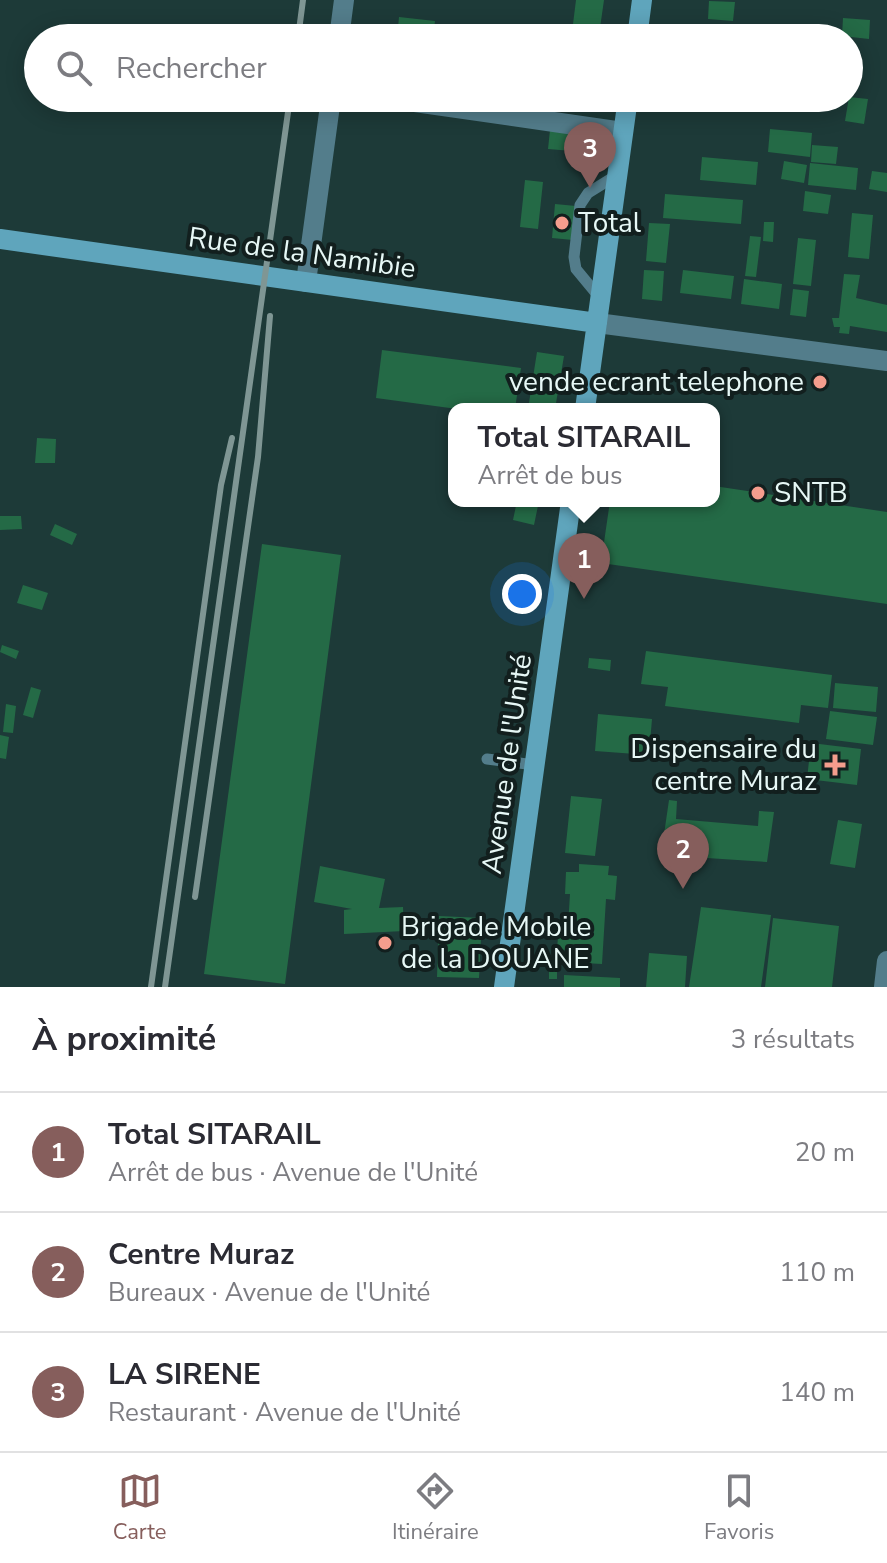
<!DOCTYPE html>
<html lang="fr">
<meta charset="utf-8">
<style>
:root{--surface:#fff;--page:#f2f2f3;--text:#2b2b33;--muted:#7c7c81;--line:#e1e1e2;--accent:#865e5c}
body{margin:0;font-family:"Nunito Sans",sans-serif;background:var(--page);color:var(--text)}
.you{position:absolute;left:522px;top:594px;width:28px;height:28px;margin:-20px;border:6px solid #fff;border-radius:50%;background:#1a73e8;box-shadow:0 0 0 12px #1a73e833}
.badge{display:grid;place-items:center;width:52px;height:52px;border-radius:50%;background:var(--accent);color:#fff;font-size:26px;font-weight:700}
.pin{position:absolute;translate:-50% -66px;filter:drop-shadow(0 2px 4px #0008)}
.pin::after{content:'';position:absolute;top:42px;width:28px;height:24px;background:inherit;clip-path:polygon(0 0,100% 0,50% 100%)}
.popup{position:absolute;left:448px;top:403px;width:272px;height:104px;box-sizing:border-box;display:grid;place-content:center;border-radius:16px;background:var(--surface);filter:drop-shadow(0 2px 6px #0005);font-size:26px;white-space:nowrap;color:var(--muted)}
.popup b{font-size:30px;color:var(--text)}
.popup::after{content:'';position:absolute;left:50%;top:100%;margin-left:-16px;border:16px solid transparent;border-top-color:var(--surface)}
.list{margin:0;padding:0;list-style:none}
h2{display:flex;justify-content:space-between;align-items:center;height:104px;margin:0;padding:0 32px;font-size:34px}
h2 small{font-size:26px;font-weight:400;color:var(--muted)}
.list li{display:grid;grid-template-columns:52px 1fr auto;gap:24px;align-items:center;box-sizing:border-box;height:120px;padding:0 32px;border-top:2px solid var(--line)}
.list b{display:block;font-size:30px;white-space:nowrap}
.list p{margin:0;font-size:26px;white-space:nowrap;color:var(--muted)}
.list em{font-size:26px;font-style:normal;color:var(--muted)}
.icon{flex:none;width:44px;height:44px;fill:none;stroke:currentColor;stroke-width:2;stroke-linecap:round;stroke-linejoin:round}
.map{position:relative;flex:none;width:887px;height:987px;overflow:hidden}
.search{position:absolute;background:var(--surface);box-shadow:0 4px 20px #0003;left:24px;right:24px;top:24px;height:88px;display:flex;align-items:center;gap:20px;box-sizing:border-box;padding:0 28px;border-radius:44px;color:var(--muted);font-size:30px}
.sheet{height:464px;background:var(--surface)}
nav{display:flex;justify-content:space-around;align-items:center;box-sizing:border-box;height:112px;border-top:2px solid var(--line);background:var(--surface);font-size:22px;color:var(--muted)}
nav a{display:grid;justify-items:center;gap:4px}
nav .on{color:var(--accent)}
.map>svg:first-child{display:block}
.building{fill:#246a46}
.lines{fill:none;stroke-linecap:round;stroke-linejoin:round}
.lane{stroke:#537d8b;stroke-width:11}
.street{stroke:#537d8b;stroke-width:20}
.secondary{stroke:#5fa5bc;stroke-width:20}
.rail{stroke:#7f9694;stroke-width:6}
.poi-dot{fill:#f59d8d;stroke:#121f1e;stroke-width:3}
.labels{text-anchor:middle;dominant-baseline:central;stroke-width:8;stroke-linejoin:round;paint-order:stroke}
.poi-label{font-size:28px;fill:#e7f8f6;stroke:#121f1e;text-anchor:start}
.street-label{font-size:28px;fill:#e7f8f6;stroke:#121f1e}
</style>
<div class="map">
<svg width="887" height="987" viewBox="0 0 887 987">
<rect width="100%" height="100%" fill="#1d3a38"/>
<path class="building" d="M576,0H604L600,28L573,24Z
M709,1L735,2L733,21L708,19Z
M399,17L435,21L433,38H397Z
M843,18L870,20L869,39L842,36Z
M577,30L602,33L601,38H576Z
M849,97L868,99L864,124L845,121Z
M770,129L812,133L810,157L768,152Z
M550,130L586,134L584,152L548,149Z
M812,145L838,147L836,164L811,162Z
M702,157L758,162L756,185L700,180Z
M784,161L807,165L804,183L781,179Z
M810,163L858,168L856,190L808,185Z
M872,171L887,173V192L869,189Z
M525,180L543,182L538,229L520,227Z
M805,191L831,195L828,214L803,211Z
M665,194L743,200L741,224L663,218Z
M555,204L576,206L573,240L552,238Z
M852,213L873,215L869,259L848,257Z
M764,222H774L773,242L763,241Z
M649,223L670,224L666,263L646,261Z
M750,236L761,237L756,277L745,276Z
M798,238L816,240L811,286L793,284Z
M644,270L664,271L662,301L642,299Z
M683,270L734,276L731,299L680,293Z
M844,274L860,275L856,298L887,305V332L850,326L849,334L839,333L840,327H834L832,318H839Z
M744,279L782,284L779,309L741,304Z
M793,289L809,291L806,317L790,315Z
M382,350L521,368L515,409H457L376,398Z
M537,352L564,356L555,409H528Z
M37,438L56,439L55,463H35Z
M714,486L887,512V604L601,563L610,501H714Z
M517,501H539L534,525L513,520Z
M0,516H21L22,529L0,530Z
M55,524L77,534L72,545L50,535Z
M262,544L341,555L285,984L204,974Z
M23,585L48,593L42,610L17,603Z
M2,645L19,651L16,659L0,652Z
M646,651L832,675L828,708L801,705L799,723L665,706L668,687L641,684Z
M589,658L611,660L610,671L588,668Z
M835,683L878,687L876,712L833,708Z
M31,687L41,690L33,718L23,715Z
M6,704L16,706L13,733L3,732Z
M830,711L877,717L873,745L826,739Z
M598,714L652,719L649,755L595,751Z
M0,735L9,737L6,759L0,758Z
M811,743L861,749L857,785L807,779Z
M571,796L602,799L595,856L565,853Z
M669,800L677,801L676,819L758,826L759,811L774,812L767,862L661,855Z
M838,820L862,824L855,868L830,864Z
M579,864L609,866L608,875L617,876L615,900L606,899L602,964L565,962L566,950L557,949L559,925L568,926L570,894H565L566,872H579Z
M320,866L385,879L379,908L403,907L404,931L344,934V910L352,909L314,902Z
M701,907L771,915L761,987H689Z
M439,916L482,918L479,978L437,977Z
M773,918L839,926L832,987H765Z
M649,953L687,956L685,987H646Z
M549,965H557V979H549Z
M564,975L620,978V987H564Z"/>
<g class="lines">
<path class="lane" d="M600,298L576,269L574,257L580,205L588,193L617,175
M487,759L535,765"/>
<path class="street" d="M339,38L344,0
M387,98L623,132
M306,282L331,98
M597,323L887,361
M884,987L887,961"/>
<path class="secondary" d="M637,38L642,0
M0,239L597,323
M585,409L628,98
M504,987L571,501"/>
<path class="rail" d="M298,38L303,0
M195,897L258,457L270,316
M151,987L221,485L232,438
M165,987L290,98"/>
</g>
<g class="poi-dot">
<circle cx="562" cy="223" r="8"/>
<circle cx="820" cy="382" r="8"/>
<circle cx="758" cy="493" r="8"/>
<path d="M831 753h8v8h8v8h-8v8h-8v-8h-8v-8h8z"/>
<circle cx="385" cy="943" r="8"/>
</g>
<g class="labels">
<g class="poi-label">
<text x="578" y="223">Total</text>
<text x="804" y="382" text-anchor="end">vende ecrant telephone</text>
<text x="774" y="493">SNTB</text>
<text x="817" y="749" text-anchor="end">Dispensaire du<tspan x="817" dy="32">centre Muraz</tspan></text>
<text x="401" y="927">Brigade Mobile<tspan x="401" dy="32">de la DOUANE</tspan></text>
</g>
<g class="street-label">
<text transform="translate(302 253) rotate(8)">Rue de la Namibie</text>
<text transform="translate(507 764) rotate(-82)">Avenue de l'Unité</text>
</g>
</g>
</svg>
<div class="you"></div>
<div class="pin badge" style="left:584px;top:599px">1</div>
<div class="popup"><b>Total SITARAIL</b>Arrêt de bus</div>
<div class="pin badge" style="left:683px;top:889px">2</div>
<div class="pin badge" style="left:590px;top:188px">3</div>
<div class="search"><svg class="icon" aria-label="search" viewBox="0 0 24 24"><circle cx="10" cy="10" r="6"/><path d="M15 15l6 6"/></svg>Rechercher</div>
</div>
<section class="sheet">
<h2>À proximité<small>3 résultats</small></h2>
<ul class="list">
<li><span class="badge">1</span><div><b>Total SITARAIL</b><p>Arrêt de bus · Avenue de l'Unité</p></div><em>20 m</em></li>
<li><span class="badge">2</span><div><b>Centre Muraz</b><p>Bureaux · Avenue de l'Unité</p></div><em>110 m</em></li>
<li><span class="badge">3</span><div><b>LA SIRENE</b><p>Restaurant · Avenue de l'Unité</p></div><em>140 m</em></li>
</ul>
</section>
<nav>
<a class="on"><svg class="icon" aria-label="map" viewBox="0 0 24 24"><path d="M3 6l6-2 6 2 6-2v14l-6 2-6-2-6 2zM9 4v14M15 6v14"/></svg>Carte</a>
<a><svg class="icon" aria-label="directions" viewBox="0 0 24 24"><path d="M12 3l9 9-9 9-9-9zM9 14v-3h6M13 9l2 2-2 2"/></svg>Itinéraire</a>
<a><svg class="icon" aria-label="saved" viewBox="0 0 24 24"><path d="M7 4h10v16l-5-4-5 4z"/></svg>Favoris</a>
</nav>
